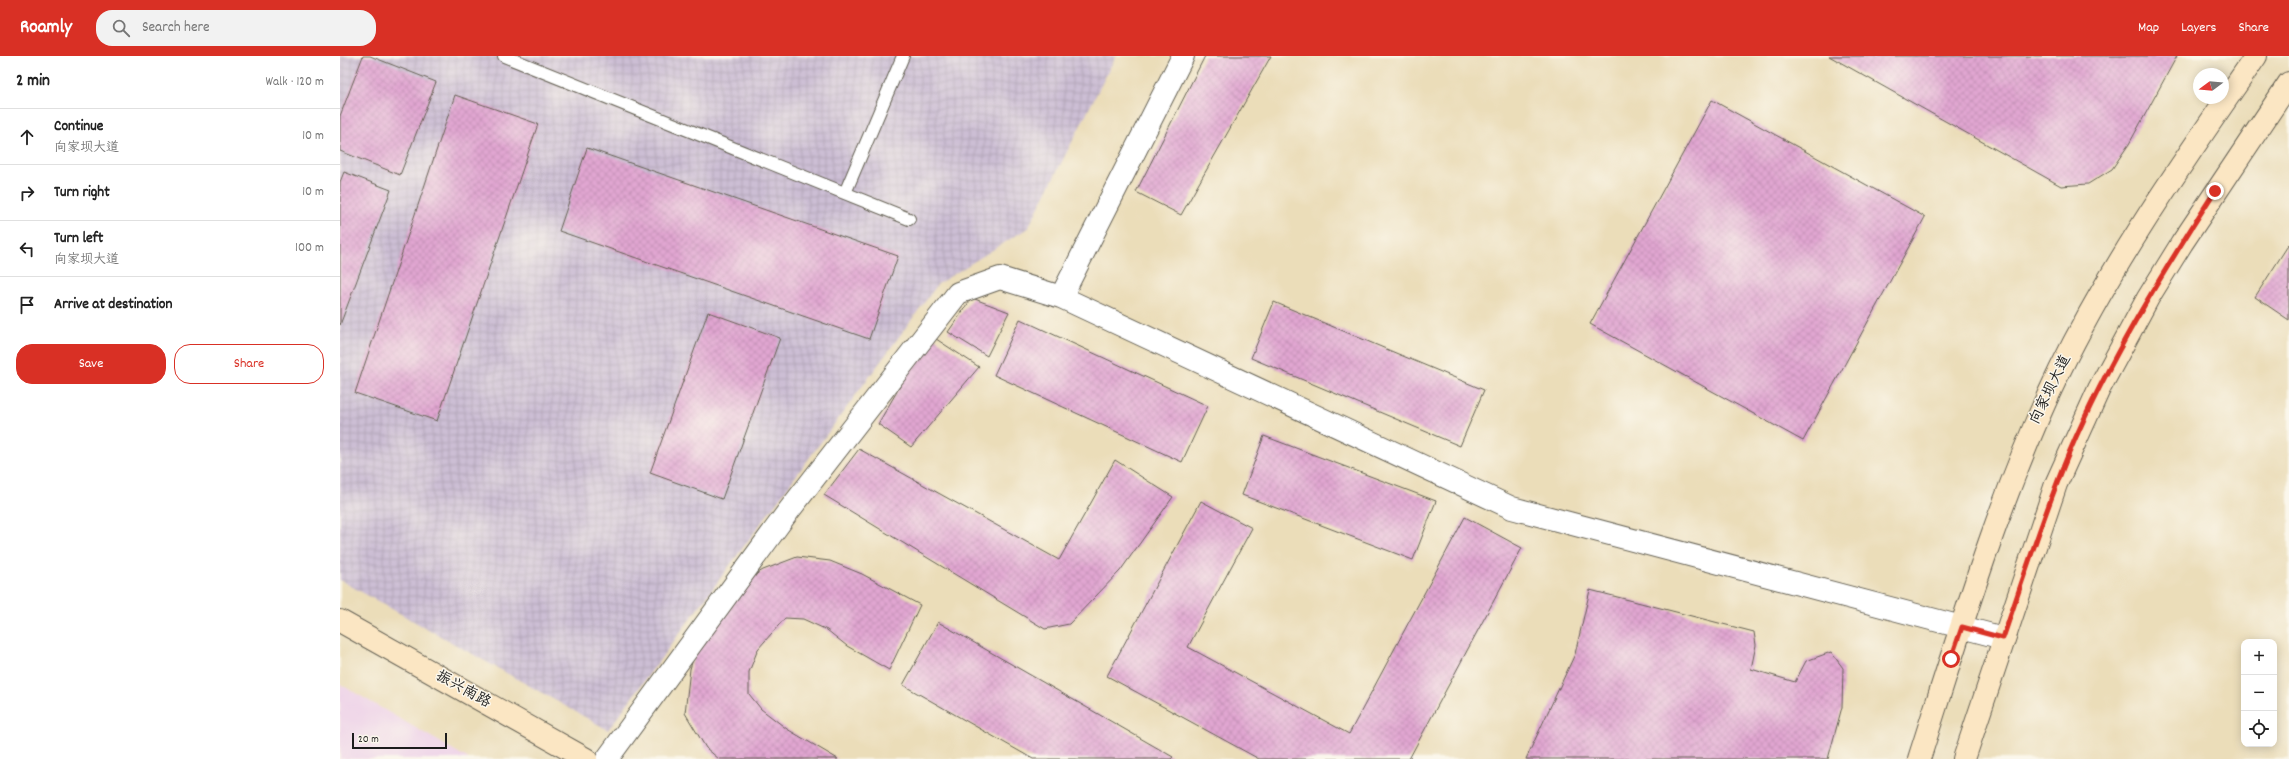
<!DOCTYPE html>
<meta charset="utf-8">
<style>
:root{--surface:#fff;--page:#f2f2f2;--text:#222;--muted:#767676;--line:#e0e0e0;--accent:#d93025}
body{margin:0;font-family:Dekko,"LXGW WenKai TC",sans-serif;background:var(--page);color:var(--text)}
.controls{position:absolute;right:12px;bottom:12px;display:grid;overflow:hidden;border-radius:8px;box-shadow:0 2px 10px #0003}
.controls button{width:36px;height:36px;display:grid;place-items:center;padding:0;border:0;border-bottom:1px solid var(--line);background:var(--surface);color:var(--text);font:20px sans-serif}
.compass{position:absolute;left:1853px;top:12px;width:36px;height:36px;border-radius:50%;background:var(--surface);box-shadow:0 2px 10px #0003;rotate:254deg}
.scale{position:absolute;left:12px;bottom:10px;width:95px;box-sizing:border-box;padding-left:4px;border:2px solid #1c1c1c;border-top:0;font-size:11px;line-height:14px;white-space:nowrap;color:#1c1c1c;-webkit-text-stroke:3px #fbf7ec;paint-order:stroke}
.stop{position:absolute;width:12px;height:12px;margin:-9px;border:3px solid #d93025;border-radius:50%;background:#fff}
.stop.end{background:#d93025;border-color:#fff;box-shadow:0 1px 4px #0008}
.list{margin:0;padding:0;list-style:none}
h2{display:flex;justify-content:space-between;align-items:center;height:52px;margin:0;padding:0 16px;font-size:17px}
h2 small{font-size:13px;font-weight:400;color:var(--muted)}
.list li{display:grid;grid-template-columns:26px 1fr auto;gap:12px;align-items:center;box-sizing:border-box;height:56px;padding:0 16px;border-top:1px solid var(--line)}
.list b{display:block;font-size:15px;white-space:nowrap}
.list p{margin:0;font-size:13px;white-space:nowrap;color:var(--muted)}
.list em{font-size:13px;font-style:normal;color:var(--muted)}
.actions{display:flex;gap:8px;padding:12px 16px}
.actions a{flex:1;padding:9px 0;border:1px solid var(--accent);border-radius:16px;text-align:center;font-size:14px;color:var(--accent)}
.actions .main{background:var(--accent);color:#fff}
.icon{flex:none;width:22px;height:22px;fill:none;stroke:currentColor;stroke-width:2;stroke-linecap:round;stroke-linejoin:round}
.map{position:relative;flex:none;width:1949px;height:703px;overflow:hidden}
header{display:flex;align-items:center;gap:24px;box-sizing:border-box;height:56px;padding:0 20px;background:var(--accent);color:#fff}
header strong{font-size:19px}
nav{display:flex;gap:22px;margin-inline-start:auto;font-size:14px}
.search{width:280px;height:36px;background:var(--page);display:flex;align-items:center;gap:10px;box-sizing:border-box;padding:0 14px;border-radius:16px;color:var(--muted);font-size:15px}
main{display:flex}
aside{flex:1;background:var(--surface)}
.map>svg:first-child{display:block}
.built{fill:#edd0e8}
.industrial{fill:url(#industrial-grid)}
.building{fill:url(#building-cross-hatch)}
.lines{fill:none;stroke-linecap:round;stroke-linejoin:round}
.service-casing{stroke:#646053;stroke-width:14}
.minor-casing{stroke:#646053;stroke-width:24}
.secondary-casing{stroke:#646053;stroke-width:24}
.service{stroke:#fff;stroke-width:12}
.minor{stroke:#fff;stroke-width:22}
.secondary{stroke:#fbe6c3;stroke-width:22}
.route{stroke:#d93025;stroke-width:5}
.labels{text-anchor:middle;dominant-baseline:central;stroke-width:3;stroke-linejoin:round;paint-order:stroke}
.street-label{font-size:15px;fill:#1c1c1c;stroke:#fbf7ec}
</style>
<header>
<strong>Roamly</strong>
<div class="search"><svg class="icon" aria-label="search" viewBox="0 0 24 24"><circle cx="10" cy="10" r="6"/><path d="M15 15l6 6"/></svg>Search here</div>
<nav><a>Map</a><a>Layers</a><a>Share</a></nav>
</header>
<main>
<aside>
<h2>2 min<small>Walk · 120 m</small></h2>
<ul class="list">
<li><svg class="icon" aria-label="ahead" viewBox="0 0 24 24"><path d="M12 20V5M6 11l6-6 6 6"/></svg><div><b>Continue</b><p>向家坝大道</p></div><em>10 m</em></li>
<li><svg class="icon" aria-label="right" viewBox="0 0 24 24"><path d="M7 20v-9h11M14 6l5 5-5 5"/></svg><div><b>Turn right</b></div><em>10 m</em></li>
<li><svg class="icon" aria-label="left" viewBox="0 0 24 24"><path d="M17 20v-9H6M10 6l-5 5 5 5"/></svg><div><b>Turn left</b><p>向家坝大道</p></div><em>100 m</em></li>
<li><svg class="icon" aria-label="arrive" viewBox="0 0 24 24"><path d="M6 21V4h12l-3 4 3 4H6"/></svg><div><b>Arrive at destination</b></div></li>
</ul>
<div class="actions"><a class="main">Save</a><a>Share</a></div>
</aside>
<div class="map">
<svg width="1949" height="703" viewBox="0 0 1949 703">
<defs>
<pattern id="industrial-grid" width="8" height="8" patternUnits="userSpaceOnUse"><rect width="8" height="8" fill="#ccbed4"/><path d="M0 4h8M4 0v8" fill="none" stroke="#afa3b5"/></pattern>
<pattern id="building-cross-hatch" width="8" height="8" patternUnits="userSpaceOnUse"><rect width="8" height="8" fill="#e1a6d1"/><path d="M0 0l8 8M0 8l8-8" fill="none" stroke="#c08eb3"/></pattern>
</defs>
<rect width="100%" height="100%" fill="#fbf7ec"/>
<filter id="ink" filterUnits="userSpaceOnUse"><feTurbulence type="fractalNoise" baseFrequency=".025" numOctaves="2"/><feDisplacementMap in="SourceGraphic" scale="8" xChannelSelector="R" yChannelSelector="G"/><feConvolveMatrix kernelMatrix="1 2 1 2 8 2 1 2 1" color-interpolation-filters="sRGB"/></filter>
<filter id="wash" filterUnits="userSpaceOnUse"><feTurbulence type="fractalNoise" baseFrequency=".012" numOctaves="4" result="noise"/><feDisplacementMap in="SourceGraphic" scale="16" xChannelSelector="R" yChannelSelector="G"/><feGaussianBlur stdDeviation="0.9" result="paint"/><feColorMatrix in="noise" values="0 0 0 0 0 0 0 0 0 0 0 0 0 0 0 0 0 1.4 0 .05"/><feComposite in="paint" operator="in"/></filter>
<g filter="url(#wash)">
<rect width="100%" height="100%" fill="#ebddb9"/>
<path class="built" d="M0,628L129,703H0Z"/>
<path class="industrial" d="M0,0H776L688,172L598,228L268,674L0,524Z"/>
<g id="blocks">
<path class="building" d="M23,0H30L96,26L60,119L0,95V60Z
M865,0H931L841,159L796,136Z
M1489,0H1837L1789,88L1772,113L1748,128L1721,130Z
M115,39L198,68L97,365L15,337Z
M1372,44L1585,161L1463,385L1250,268Z
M247,92L558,200L529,283L219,175Z
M4,116L51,134L0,269V126Z
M1949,188V264L1915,241Z
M632,242L669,256L647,300L608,276Z
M934,246L1144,334L1120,390L911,302Z
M368,256L440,282L382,443L310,417Z
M680,263L868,350L842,406L654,319Z
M590,279L639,311L571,391L538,368Z
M924,380L1096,445L1073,504L902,439Z
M519,393L719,504L775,404L833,441L780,515L729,568L705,573L484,439Z
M861,445L912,472L848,591L1009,678L1125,461L1182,492L1069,703H919L767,620Z
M457,501L490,505L522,518L580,549L549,614L507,590L487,574L463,563L445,562L418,593L409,616V638L421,653L447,673L498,703H379L366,692L345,657L350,613L360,580L398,529L423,514Z
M1250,534L1414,576L1416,589L1411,613L1455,626L1466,605L1491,596L1503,612L1502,651L1488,703H1186L1235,598Z
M598,566L833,701L831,703H693L563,629Z"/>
</g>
</g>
<g filter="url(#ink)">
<use href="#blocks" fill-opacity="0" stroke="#646053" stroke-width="1"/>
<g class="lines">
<defs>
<path id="service" d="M164,0L569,163
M505,137L563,0"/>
<path id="minor" d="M721,241L843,0
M267,703L447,457L618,237L660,222L721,241L1172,452L1663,582"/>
<path id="secondary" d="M0,565L246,703
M1579,703C1621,572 1660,438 1720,314C1774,203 1846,102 1916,0
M1624,703L1716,428L1759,333L1808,242L1842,187L1949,27"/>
</defs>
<use href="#service" class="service-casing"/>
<use href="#minor" class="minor-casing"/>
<use href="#secondary" class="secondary-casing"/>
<use href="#service" class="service"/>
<use href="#minor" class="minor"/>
<use href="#secondary" class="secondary"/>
</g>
</g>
<g class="lines" filter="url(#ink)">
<path class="route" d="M1611,603L1622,571L1663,582C1684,520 1704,457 1729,397C1768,305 1821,219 1875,135"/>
</g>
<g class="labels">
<g class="street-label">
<text transform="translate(1711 334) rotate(-64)">向家坝大道</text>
<text transform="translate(123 634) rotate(29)">振兴南路</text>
</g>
</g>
</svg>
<div class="controls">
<button>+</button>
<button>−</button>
<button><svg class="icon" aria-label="locate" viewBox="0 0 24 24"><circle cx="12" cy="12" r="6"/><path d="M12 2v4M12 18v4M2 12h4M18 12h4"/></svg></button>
</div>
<svg class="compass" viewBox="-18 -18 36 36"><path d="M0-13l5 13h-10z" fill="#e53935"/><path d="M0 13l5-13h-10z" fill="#767676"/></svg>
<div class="scale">20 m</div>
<div class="stop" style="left:1611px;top:603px"></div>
<div class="stop end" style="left:1875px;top:135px"></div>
</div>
</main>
